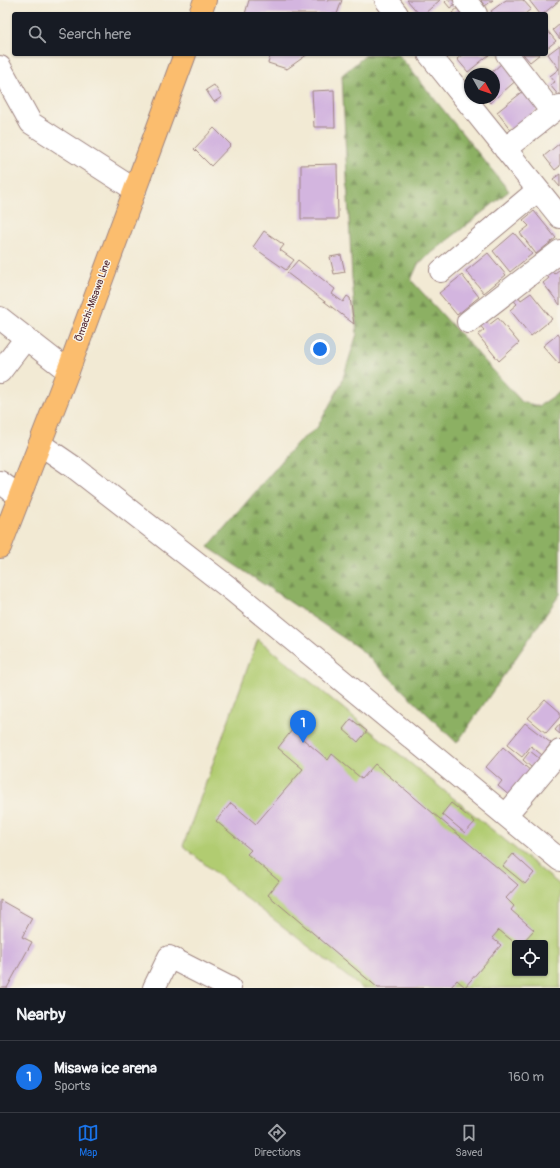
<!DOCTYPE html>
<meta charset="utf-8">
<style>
:root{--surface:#171b24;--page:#20242c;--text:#f1f3f6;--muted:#9ea1a6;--line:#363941;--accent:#1a73e8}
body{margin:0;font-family:Pangolin,sans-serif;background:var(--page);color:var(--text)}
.controls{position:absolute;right:12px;bottom:12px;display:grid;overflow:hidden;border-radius:4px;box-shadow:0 1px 3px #0004}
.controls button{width:36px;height:36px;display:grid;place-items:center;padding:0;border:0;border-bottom:1px solid var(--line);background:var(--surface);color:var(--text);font:20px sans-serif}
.compass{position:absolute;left:464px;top:68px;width:36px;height:36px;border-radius:50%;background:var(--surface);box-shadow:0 1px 3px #0004;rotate:130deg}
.you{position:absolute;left:320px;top:349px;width:14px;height:14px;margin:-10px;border:3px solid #fff;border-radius:50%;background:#1a73e8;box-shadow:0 0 0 6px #1a73e833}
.badge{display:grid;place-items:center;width:26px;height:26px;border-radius:50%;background:var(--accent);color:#fff;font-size:13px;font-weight:700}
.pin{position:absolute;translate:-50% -33px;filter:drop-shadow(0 1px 2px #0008)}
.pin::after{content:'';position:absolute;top:21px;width:14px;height:12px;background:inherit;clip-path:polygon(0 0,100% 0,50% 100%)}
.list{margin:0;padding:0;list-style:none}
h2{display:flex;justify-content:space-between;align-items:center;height:52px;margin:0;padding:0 16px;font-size:17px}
h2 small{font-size:13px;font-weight:400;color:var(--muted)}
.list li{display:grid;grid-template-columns:26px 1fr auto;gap:12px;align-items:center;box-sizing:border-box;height:72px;padding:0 16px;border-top:1px solid var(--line)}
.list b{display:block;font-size:15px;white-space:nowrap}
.list p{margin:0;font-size:13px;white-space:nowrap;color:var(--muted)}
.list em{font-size:13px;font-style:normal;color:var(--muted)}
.icon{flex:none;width:22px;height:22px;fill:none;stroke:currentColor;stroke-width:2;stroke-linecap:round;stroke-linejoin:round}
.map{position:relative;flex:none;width:560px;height:988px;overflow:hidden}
.search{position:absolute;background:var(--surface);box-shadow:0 1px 3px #0004;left:12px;right:12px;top:12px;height:44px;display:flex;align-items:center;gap:10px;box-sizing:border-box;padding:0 14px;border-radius:4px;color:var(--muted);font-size:15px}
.sheet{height:124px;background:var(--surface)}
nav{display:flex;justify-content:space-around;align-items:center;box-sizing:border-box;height:56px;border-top:1px solid var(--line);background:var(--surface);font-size:11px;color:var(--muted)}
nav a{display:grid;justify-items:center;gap:2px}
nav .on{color:var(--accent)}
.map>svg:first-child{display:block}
.green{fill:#b1cc71;stroke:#7e764e;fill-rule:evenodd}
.forest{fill:url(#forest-firs);stroke:#6b6847}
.building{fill:#d3b5df}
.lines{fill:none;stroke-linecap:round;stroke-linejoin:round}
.minor-casing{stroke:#9e8480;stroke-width:24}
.major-casing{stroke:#9e8480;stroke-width:24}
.minor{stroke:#fff;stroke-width:22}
.major{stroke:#fbbd6e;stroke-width:22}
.labels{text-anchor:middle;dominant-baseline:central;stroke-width:3;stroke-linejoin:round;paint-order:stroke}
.street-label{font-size:10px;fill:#4a1f2b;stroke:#f7f3e8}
</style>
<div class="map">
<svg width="560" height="988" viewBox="0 0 560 988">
<defs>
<pattern id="forest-firs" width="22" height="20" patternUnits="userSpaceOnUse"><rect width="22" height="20" fill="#8cb063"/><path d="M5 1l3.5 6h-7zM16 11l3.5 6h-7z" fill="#748f52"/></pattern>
</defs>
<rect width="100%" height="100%" fill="#f7f3e8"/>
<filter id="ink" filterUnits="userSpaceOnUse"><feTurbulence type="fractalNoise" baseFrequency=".025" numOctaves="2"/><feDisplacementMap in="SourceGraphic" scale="8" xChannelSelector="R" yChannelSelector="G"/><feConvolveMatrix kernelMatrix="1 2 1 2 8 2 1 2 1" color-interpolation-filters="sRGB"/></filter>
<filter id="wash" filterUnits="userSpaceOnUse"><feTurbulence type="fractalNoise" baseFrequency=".012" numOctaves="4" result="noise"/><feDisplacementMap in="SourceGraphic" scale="16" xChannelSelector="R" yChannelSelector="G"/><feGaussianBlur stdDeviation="0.9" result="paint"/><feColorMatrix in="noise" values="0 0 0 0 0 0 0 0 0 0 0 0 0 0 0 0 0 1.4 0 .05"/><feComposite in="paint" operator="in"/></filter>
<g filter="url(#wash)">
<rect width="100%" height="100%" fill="#f2ead4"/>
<path class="green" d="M258,639L560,885V988H362L241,894L183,846ZM515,943H545V973H515Z"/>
<path class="forest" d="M367,54H398L509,191L418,264L411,280L522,402L539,406L560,392V594L457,743L360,649L208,547L298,442L317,428L341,384L357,334L352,279L342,75Z"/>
<g id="blocks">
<path class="building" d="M249,0H324L328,1V0H342L337,14H245Z
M407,0H440L424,14H419Z
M447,0H456L458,2L450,8L445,2Z
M482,0H493L485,6L481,1Z
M506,0H523L531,9L525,14H493L491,11Z
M529,0H560L543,14H540Z
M461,5L468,14H451Z
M560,24V39L553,30Z
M546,29L556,41L546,49Z
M560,45V95L559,96L550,85L555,82L550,76L559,69L548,54Z
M271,54H308L287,69L268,63Z
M463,54H490L468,72L457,59Z
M523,54H540L530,62Z
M503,62L518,79L490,103L486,98H494V74H490Z
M214,85L222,97L214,102L206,90Z
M334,90L335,127H314L312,91Z
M525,90L539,108L532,114L536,119L523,130L519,124L511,130L497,112Z
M214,128L231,145L211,166L194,149Z
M560,143V166L555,170L544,156Z
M337,164L338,219H301V165Z
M560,174V187L553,179Z
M534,211L556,238L536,254L520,233L529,226L523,220Z
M264,231L284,245L280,250L294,260L286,270L253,247Z
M514,233L532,254L510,272L493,251Z
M488,253L506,275L484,293L466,271Z
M341,255L345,272L334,274L330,257Z
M298,260L335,289L332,294L343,302L347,296L350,298L354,324L287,273Z
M547,266L554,274L560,269V305L543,283L549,278L542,270Z
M462,275L479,297L457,315L439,293Z
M515,292L521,300L531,293L552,319L531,336L510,310L517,304L510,296Z
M483,318L489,325L498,318L519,343L499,361L478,335L484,330L477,322Z
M558,334L560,337V363L559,364L543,346Z
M545,699L560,712V717L546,733L528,718Z
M351,719L367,731L358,742L343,729Z
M525,723L551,743L542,755L531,746L522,757L507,745Z
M560,724V734L555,730Z
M292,730L328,760L332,754L362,779L375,764L518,885L506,898L514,906L511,910L534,930L522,943H515L499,930L492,938L501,945L465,987L457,980L451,987L452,988H378L268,895L279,881L247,854L251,850L216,821L231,803L256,824L303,769L278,748Z
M503,747L532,772L511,797L498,786L502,781L486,767Z
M530,751L540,759L532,768L523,760Z
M451,803L475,822L465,833L442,814Z
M513,854L534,873L525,884L503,866Z
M0,900L32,918L22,937L32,942L7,988H0Z"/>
</g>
</g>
<g filter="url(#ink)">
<use href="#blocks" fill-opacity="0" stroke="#9e8480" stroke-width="1"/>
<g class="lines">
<defs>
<path id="minor" d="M386,0L397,14
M465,0L476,14
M429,54L560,217
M507,54L552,112
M0,67L31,123L135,190
M505,149L560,106
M441,271L538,190
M0,318L68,371
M468,322L560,251
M0,372L26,338
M40,444L75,468L232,590L560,860
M0,482L19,496
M506,815L560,751
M154,988L169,957L230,988"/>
<path id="major" d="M200,14L205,0
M0,547L68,371L185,54"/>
</defs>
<use href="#minor" class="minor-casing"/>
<use href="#major" class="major-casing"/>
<use href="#minor" class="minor"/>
<use href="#major" class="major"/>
</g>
</g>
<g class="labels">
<g class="street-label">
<text transform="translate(93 301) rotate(-70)">Ōmachi-Misawa Line</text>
</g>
</g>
</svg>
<div class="controls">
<button><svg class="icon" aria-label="locate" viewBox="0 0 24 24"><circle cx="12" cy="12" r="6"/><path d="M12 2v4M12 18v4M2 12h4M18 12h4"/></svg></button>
</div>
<svg class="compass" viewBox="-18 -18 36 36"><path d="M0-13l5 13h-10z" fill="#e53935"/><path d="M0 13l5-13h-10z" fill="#9ea1a6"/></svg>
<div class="you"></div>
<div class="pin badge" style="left:303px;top:743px">1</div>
<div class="search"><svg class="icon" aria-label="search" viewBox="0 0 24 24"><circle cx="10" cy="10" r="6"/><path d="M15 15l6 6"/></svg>Search here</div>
</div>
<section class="sheet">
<h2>Nearby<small></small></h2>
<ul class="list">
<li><span class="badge">1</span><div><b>Misawa ice arena</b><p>Sports</p></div><em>160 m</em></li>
</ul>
</section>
<nav>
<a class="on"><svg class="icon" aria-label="map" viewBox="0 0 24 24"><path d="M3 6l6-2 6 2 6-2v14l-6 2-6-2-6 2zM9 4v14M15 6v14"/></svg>Map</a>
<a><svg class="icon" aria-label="directions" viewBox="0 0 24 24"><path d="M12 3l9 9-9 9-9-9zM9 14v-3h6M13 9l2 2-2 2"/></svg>Directions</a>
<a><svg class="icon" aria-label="saved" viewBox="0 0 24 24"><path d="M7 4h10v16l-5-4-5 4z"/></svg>Saved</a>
</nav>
